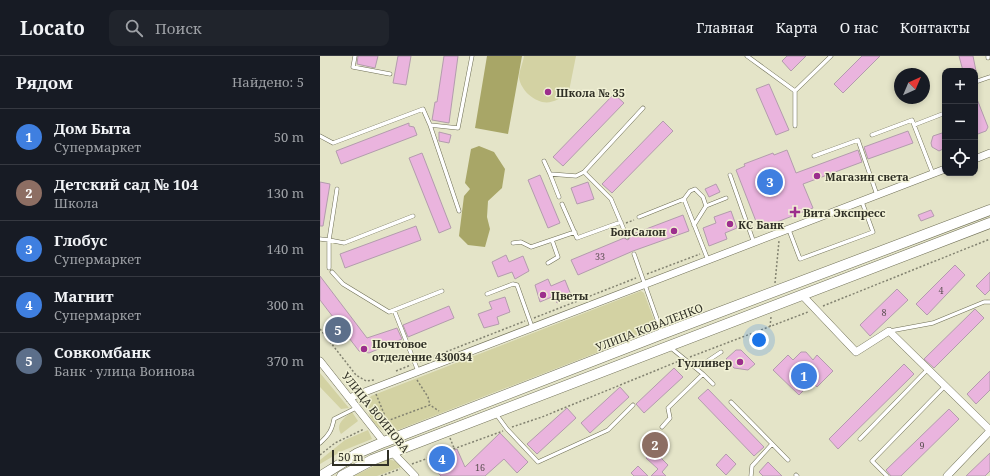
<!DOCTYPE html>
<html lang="ru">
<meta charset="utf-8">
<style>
:root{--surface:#171b24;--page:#20242c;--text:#f1f3f6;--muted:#9ea1a6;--line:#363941;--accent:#cb9ac7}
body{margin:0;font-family:"Noto Serif",serif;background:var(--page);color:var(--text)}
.controls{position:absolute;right:12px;top:12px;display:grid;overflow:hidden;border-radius:8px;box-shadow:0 2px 6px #0003}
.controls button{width:36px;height:36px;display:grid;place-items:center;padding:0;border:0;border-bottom:1px solid var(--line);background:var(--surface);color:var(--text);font:20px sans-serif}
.compass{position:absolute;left:574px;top:12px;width:36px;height:36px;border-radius:50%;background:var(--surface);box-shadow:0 2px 6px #0003;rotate:44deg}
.scale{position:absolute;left:12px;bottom:10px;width:57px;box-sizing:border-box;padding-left:4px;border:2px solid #303026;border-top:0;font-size:11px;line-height:14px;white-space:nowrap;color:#303026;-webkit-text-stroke:3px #f1f1d5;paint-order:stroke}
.you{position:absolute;left:439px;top:284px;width:14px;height:14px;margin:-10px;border:3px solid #fff;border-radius:50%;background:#1a73e8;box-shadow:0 0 0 6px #1a73e833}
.badge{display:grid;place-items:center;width:26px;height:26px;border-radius:50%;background:var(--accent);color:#fff;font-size:13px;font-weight:700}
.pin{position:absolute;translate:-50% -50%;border:2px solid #fff;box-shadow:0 1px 4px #0006}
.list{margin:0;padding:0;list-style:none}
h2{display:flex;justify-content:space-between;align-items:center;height:52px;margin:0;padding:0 16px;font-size:17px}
h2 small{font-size:13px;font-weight:400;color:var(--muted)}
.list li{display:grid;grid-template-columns:26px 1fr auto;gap:12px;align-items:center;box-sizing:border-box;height:56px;padding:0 16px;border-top:1px solid var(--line)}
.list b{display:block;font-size:15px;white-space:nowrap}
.list p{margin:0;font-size:13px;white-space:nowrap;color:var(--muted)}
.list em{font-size:13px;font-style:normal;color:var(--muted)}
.icon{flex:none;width:22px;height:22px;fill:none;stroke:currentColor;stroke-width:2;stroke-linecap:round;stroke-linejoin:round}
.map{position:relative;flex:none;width:670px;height:420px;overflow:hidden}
header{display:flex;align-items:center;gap:24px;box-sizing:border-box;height:56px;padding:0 20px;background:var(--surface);border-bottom:1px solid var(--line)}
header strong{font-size:19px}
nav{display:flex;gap:22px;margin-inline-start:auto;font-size:14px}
.search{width:280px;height:36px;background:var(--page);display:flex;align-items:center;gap:10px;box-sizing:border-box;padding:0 14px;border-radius:8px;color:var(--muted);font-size:15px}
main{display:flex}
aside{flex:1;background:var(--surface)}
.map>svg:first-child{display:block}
.green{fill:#d3d2a3}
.forest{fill:#a8a667}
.building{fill:#eab4de;stroke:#b39cad}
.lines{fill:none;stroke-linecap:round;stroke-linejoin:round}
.lane-casing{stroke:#6f6f56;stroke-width:4.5}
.street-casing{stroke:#6f6f56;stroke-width:8}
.secondary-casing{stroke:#6f6f56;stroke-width:11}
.path{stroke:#828270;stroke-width:1.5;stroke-dasharray:2 2;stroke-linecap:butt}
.lane{stroke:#fff;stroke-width:3.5}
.street{stroke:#fff;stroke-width:7}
.secondary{stroke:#fff;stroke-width:10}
.poi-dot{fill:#9c2e8d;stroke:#f1f1d5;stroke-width:1.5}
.labels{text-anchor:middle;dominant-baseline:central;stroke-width:3;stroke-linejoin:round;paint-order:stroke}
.number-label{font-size:9px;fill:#5e5154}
.poi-label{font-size:11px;font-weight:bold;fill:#303026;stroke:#f1f1d5;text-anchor:start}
.street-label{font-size:11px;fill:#303026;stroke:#f1f1d5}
</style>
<header>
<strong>Locato</strong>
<div class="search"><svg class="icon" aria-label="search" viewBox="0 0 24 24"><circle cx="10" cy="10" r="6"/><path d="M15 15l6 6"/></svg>Поиск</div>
<nav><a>Главная</a><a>Карта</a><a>О нас</a><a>Контакты</a></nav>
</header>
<main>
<aside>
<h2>Рядом<small>Найдено: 5</small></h2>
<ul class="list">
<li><span class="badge" style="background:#3f7fe0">1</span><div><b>Дом Быта</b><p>Супермаркет</p></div><em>50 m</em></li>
<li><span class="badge" style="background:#8d6e63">2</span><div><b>Детский сад № 104</b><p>Школа</p></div><em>130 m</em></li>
<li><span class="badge" style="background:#3f7fe0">3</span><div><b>Глобус</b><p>Супермаркет</p></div><em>140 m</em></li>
<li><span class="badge" style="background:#3f7fe0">4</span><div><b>Магнит</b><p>Супермаркет</p></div><em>300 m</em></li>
<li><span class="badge" style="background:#5c6f8a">5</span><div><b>Совкомбанк</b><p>Банк · улица Воинова</p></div><em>370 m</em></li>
</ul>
</aside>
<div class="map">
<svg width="670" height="420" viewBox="0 0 670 420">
<rect width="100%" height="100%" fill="#e4e4c8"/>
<path class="green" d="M204,0H256L249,35C235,48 223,51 208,38C204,34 200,28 199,22C199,15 203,7 204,0Z
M321,235L324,237L337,272L335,274L70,377C55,374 41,354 51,340Z
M0,317L29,352L21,353L0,331Z
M32,356L38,365L21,378C15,368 24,362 32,356Z
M48,374L52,383L22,395L0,408V404L25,384Z
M68,403L75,405L81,411L57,420H34Z"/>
<path class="forest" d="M167,0H202L188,78L155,72Z
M159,90L174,96L185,113L182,132L168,145L167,161L170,173L165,191L148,189L139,180L144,140L150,133L145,127L151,93Z"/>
<path class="building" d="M38,0H58L55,12L37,8Z
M78,0H91L86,29L73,27Z
M124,0H138L129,67L112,64L115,46H117Z
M467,0H486L471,15L462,5Z
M542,0H560L523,37L514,28Z
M639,0H653L656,15H643Z
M449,28L469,74L456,79L436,33Z
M294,38L304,47L243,110L233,101Z
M655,38L668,71L666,75L655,79Z
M343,65L353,75L292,137L282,128Z
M89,67V70L94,71L97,79L21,108L16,95Z
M588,75L593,87L548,103L544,91Z
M119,76L131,79L129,87L119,85Z
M625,76V92L619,95L612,91L611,87L613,80Z
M467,94L476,117L538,94L542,106L483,128L493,152L439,173L416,114L425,110L424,108L453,97L454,99Z
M102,97L131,172L119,177L89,102Z
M220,119L240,167L228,172L208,124Z
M0,126L10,128L3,170H0Z
M268,126L274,143L257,148L251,132Z
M396,128L400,136L389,141L385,133Z
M611,154L614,160L601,165L598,159Z
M411,155L417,172L405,177L407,183L389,190L383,172L396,167L394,161Z
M363,159L369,175L313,195L258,219L251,204L304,182L308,184L313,178Z
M96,170L101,184L25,212L20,198Z
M186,199L189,206L203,200L209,215L195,223L192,216L178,221L172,206Z
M635,209L645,219L607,259L596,248Z
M670,216V234L665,239L656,230Z
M0,220L47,282L77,272L82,283L49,297L39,295L0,244Z
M228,223L231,230L245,224L251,239L237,247L234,240L220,246L215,229Z
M577,233L588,244L550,280L540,269Z
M185,241L190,256L177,261L179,268L164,272L158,258L172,253L169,246Z
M129,250L134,262L88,281L83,269Z
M655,253L664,262L614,312L604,303Z
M416,294H421L435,308L428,314L414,312L406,303Z
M481,296H486L493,304L497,299L513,315L497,331L492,326L479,339L453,314L468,299L473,304Z
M584,308L594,318L518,393L509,383Z
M354,312L363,321L324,357L316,348Z
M670,315V334L656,348L647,338Z
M300,331L309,341L270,377L261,367Z
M388,333L444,391L434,400L378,342Z
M247,352L256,362L217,398L207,388Z
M629,353L639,363L581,420H571L566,414Z
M180,377L208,406L197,417L184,403L165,420H121L109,408V404L137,393L145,411Z
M333,394L348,409L342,416L346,420H331L338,413L326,402Z
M670,397V415L665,420H646Z
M406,398L416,408L406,419L396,409Z
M448,406L462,420H443L439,416Z
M318,410L328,420H314L311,417Z"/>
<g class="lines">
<defs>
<path id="lane" d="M35,0L33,11L70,18
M427,0L475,35
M668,0V2
M655,26L670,21
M110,69L139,155
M475,70V35L511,0
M552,79L592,64L594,69
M0,80L13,87L103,53L110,69L138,72L152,0
M494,100L538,84L557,139
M224,105L230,118
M613,118L594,69L625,57
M410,119L434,187
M239,141L230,118L256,120L264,116
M364,143L370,135L375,133L383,141L386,150
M242,148L257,182L301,166
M319,161L364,143L388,204
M374,169L386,150L406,142
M469,174L480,203L553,176L542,146
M307,181L291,143L264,116L323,52
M0,183L9,184L17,133
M193,187L201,186L211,191L255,176
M314,198L342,277
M228,207L238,201L232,184
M9,212V184L24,187L93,160
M12,216L23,228L69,256L122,235
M167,238L193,228L197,229L212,271
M74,254L98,315
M570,275L613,267L664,246H670
M377,312L401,296
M383,318L393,328
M411,346L468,404
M176,358L187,373L218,406L288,374L313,349
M342,371L350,362L348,352L383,318L351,292
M540,383L608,313
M0,387C9,379 12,374 14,363L36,352
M476,419L477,420
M431,420L432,410L452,388
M567,420L552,405L625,330"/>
<path id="street" d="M655,103L670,97
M482,239L536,296L569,275L670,374
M0,305L64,386
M29,342L625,113
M73,397L95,420
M627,420L670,375"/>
<path id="secondary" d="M1,420L38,397L64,386L342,278L670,154
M22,420L52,404L670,167"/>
</defs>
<use href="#lane" class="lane-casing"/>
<use href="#street" class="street-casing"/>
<use href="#secondary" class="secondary-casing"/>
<path class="path" d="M306,167L314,164
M327,218L380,198
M455,227L459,185
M503,250L670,183
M214,262L316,222
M450,271L451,261
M0,273L36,319L46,325L54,324
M370,301L488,256
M100,306L205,265
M76,315L91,309
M97,324L108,341L110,349
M56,338L67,365L59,368
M67,365L110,349L119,355
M192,371L222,361L359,305
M130,382L134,392
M0,399L15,387L44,373
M92,408L183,375
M61,420L80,413"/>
<use href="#lane" class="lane"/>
<use href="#street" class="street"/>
<use href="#secondary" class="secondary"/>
</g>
<g class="poi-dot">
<circle cx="228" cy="36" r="4"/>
<circle cx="497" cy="120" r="4"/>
<path d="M473 150h4v4h4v4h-4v4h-4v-4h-4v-4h4z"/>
<circle cx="410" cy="168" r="4"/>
<circle cx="354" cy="175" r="4"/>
<circle cx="223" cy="239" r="4"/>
<circle cx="44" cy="293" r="4"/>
<circle cx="420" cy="306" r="4"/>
</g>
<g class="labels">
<g class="number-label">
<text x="280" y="200">33</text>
<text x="621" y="234">4</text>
<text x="564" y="256">8</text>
<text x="602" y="389">9</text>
<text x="160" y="411">16</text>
</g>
<g class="poi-label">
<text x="236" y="36">Школа № 35</text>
<text x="505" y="120">Магазин света</text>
<text x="483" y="156">Вита Экспресс</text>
<text x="418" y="168">КС Банк</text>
<text x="346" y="175" text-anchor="end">БонСалон</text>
<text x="231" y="239">Цветы</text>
<text x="52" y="287">Почтовое<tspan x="52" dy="13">отделение 430034</tspan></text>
<text x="412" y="306" text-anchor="end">Гулливер</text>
</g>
<g class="street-label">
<text transform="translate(329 271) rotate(-21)">УЛИЦА КОВАЛЕНКО</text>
<text transform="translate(56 356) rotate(51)">УЛИЦА ВОИНОВА</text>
</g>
</g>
</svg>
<div class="controls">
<button>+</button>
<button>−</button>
<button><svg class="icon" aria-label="locate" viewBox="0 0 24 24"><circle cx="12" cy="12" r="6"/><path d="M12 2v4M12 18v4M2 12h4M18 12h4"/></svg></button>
</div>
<svg class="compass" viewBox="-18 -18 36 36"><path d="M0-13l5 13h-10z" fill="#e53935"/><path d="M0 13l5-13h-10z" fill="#9ea1a6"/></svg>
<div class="scale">50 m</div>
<div class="you"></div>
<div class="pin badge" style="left:484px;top:320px;background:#3f7fe0">1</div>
<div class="pin badge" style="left:335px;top:389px;background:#8d6e63">2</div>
<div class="pin badge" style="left:450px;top:126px;background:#3f7fe0">3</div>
<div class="pin badge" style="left:122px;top:403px;background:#3f7fe0">4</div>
<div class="pin badge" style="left:18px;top:274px;background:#5c6f8a">5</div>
</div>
</main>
